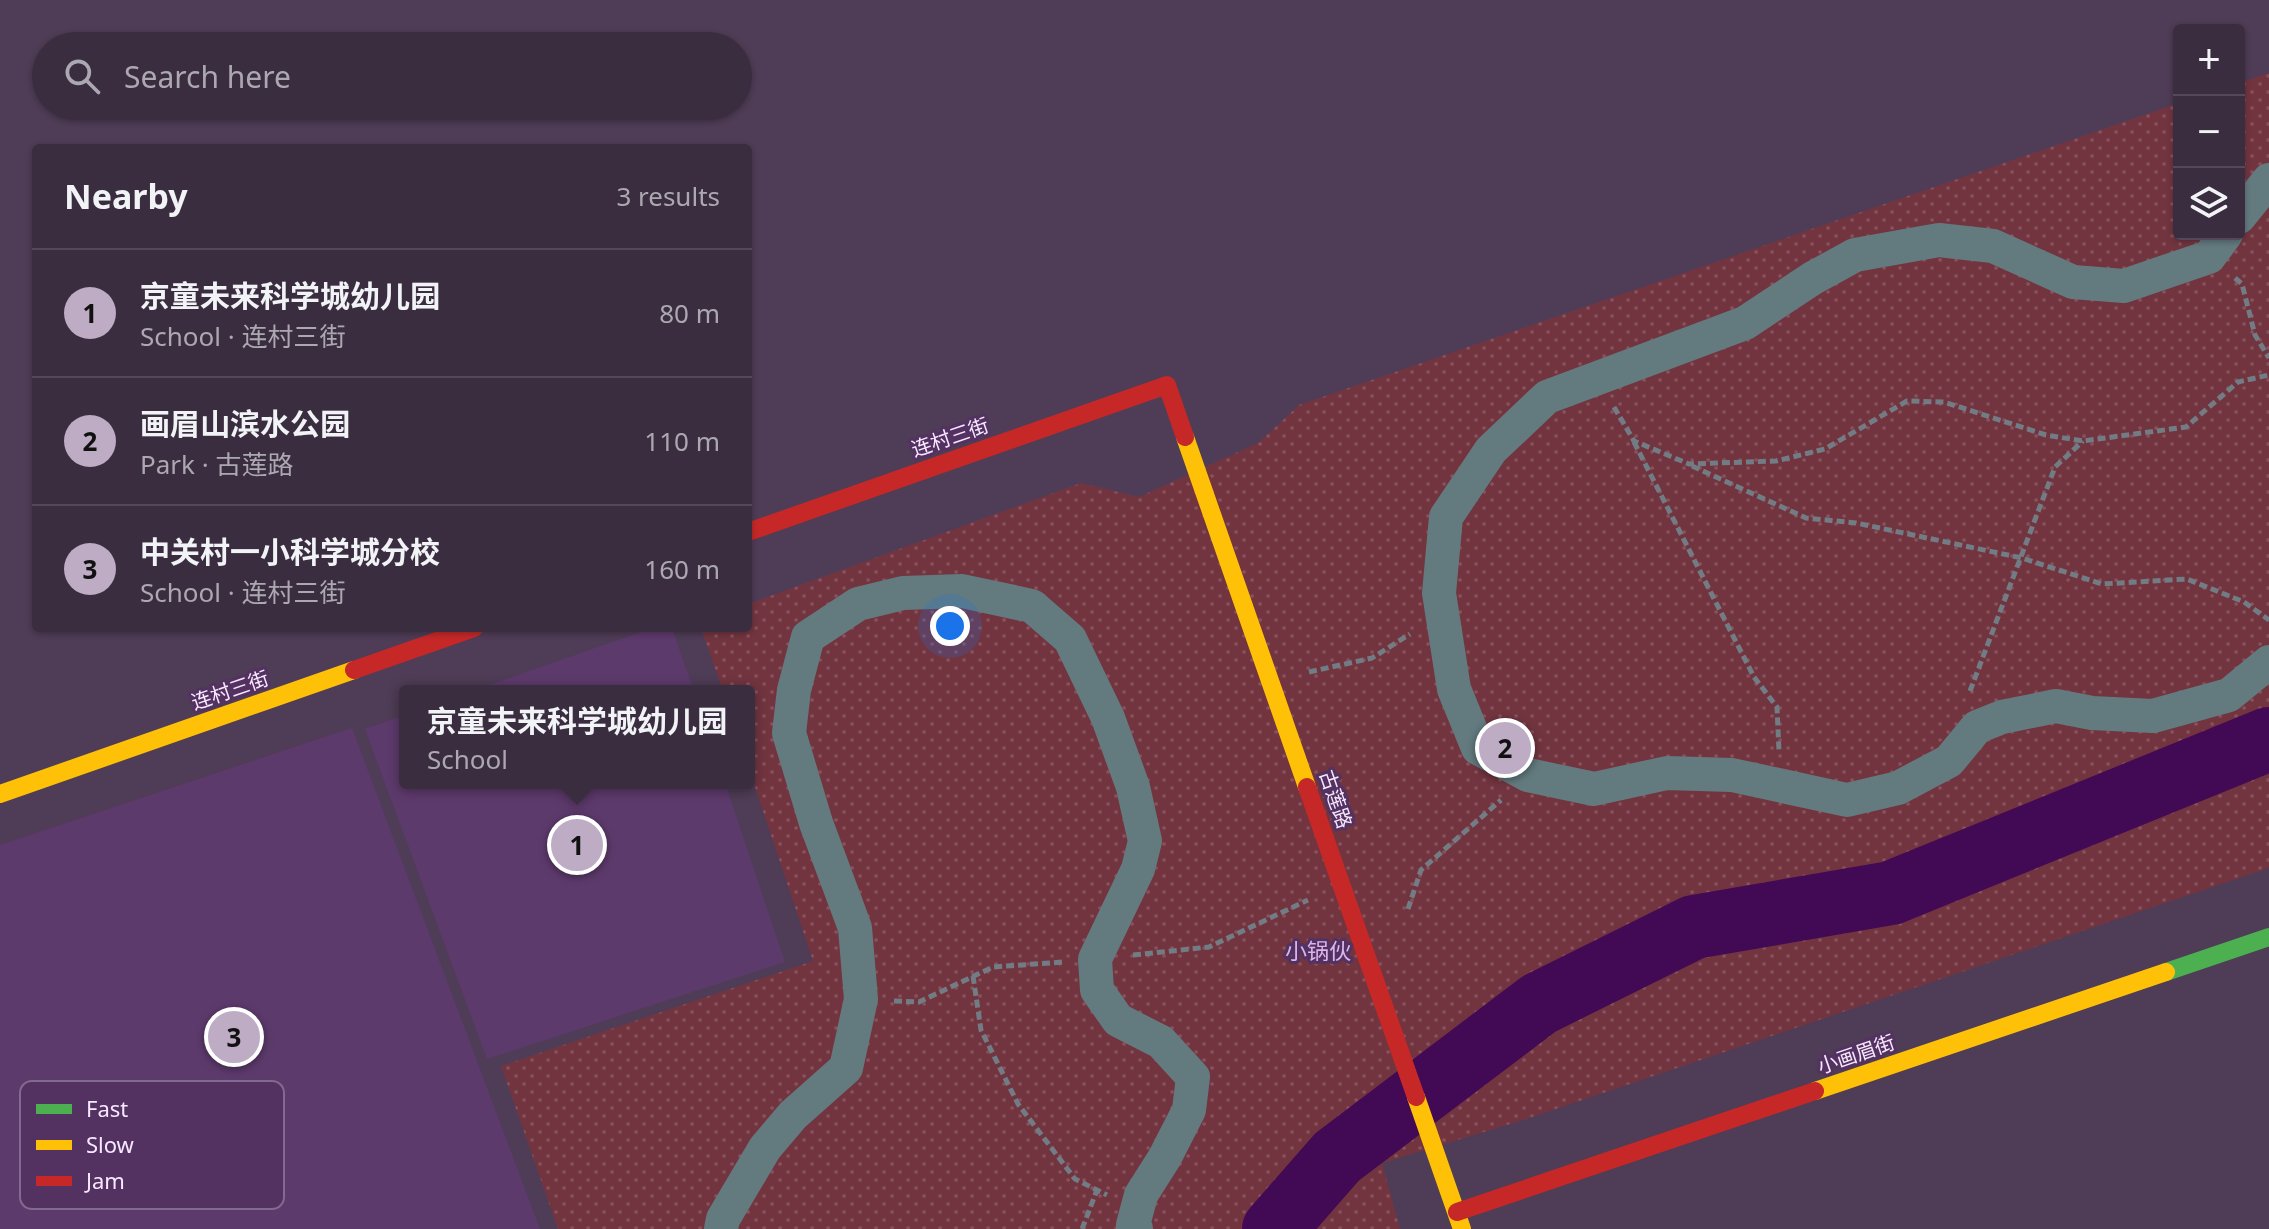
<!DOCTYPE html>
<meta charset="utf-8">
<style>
:root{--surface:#3b2d40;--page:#46394b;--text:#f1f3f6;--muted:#aca8b1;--line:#544959;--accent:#bdacc4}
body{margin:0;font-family:"Noto Sans","Noto Sans SC",sans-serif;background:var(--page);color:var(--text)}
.controls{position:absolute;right:24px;top:24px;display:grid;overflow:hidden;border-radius:8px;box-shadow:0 2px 6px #0004}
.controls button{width:72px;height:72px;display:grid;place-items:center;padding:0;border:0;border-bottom:2px solid var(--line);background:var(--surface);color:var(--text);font:40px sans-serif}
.you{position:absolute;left:950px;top:626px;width:28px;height:28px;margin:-20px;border:6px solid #fff;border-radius:50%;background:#1a73e8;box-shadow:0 0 0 12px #1a73e833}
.badge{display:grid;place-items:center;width:52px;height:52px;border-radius:50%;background:var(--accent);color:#111;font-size:26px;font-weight:700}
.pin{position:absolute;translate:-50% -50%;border:4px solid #fff;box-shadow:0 2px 8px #0006}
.popup{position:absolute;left:399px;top:685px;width:356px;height:104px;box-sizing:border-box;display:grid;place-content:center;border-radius:8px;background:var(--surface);filter:drop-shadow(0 2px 6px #0005);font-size:26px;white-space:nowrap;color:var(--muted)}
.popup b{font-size:30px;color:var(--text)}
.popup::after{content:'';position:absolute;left:50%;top:100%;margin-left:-16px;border:16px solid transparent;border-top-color:var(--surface)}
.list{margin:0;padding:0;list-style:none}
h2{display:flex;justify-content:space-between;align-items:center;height:104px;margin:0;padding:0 32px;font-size:34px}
h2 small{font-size:26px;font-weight:400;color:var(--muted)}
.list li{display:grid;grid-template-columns:52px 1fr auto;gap:24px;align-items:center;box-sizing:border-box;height:128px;padding:0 32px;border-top:2px solid var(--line)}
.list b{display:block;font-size:30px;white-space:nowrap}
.list p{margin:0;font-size:26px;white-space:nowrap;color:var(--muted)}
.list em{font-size:26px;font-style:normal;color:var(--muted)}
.icon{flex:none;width:44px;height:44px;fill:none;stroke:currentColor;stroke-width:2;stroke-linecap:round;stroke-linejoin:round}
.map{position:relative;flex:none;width:2269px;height:1229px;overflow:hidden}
.search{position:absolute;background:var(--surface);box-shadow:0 2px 6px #0004;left:32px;top:32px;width:720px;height:88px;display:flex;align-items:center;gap:20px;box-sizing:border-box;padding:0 28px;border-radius:44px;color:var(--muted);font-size:30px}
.panel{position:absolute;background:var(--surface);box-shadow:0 2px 6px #0004;left:32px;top:144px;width:720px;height:488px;border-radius:8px}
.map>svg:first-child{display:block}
.built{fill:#5d3a6c}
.park{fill:url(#park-dots)}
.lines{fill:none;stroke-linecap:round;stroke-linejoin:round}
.river{stroke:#420955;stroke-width:64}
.path{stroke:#727c84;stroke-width:5;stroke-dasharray:8 4;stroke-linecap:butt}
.street{stroke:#637b7f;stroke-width:34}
.fast{stroke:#4caf50;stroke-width:18}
.slow{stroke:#ffc107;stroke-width:18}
.jam{stroke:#c62828;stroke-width:18}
.labels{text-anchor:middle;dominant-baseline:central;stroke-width:6;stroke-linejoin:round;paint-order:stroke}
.street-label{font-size:20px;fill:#f8e8ff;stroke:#533261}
.neighbourhood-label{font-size:22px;fill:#dbb5ed;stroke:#533261}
.key{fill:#533261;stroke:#846990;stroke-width:2}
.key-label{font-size:22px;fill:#f8e8ff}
</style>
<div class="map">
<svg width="2269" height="1229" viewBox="0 0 2269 1229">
<defs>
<pattern id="park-dots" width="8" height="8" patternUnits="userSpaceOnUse" patternTransform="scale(2)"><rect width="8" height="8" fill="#723540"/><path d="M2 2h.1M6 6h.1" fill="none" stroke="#87525d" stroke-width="1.8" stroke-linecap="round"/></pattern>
</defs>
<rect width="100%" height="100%" fill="#4f3c56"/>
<path class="built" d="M652,628H672L694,691H472Z
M405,715V783H725L785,962L487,1059L365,729Z
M352,728L540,1229H0V845Z"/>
<path class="park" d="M2269,73V868L1520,1121L1382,1163L1400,1229H558L501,1066L813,961L749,769V691H723L701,628H748V604L1081,483L1139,497L1258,443L1299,405L2179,103V234H2239V83Z"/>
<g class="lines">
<path class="river" d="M1274,1229L1337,1157L1539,1004L1694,927L1891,893L2269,739"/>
<path class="path" d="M2235,278L2242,284L2255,335L2269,358
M1614,407L1634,441L1689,464L1776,461L1825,449L1907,401L1944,402L2046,435L2083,441L2186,427L2238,382L2269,375
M1634,442L1754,677L1777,707L1779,751
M1692,466L1806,518L1856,523L2022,558L2102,584L2187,579L2244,602L2269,620
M1309,672L1372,658L1410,634
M1970,691L2055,467L2083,441
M1408,909L1421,870L1501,800
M1133,955L1209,947L1308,900
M973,976L981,1030L1018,1104L1075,1179L1107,1195
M894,1001L919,1002L993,967L1063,962
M1082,1229L1097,1190"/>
<path class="street" d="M2239,217L2269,180
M2226,234L2209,257L2124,286L2073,282L1993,246L1939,240L1855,255L1813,278L1745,323L1547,397L1491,450L1446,517L1439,593L1454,689L1478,748L1528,775L1594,789L1667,773L1732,775L1847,800L1898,788L1949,761L1977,727L2002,717L2056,706L2092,713L2153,716L2229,695L2269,662
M721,1229L723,1219L765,1148L793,1115L846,1068L861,999L855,928L816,823L789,733L794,690L808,637L858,604L903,593L962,591L1032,606L1070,639L1108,718L1133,787L1145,841L1138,869L1095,959L1097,990L1118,1020L1161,1042L1193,1077L1189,1110L1165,1157L1141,1195L1133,1225L1136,1229"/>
<path class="fast" d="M2166,972L2269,937"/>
<path class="slow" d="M1185,437L1307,787
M0,794L354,670
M1815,1091L2166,972
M1416,1097L1462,1229"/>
<path class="jam" d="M748,532L1167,385L1185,437
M354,670L474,628
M1307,787L1416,1097
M1457,1212L1815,1091"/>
</g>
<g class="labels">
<g class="street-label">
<text transform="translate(950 437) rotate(-19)">连村三街</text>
<text transform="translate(230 690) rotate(-19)">连村三街</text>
<text transform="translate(1336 799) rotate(71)">古莲路</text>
<text transform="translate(1856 1054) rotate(-19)">小画眉街</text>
</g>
<g class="neighbourhood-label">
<text x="1318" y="950">小锅伙</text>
</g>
</g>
<rect x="20" y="1081" width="264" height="128" rx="12" class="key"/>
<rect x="36" y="1104" width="36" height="10" fill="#4caf50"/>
<rect x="36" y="1140" width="36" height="10" fill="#ffc107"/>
<rect x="36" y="1176" width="36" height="10" fill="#c62828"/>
<g class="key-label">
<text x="86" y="1117">Fast</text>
<text x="86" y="1153">Slow</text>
<text x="86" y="1189">Jam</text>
</g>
</svg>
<div class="controls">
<button>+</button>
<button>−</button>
<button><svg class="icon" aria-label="layers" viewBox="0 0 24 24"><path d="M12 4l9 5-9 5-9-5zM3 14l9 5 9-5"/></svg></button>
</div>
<div class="you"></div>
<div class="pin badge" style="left:577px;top:845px">1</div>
<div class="popup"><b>京童未来科学城幼儿园</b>School</div>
<div class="pin badge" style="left:1505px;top:748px">2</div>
<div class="pin badge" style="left:234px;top:1037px">3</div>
<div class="search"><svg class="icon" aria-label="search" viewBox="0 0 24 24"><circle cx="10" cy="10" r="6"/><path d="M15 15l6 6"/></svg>Search here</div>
<section class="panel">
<h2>Nearby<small>3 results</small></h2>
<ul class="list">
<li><span class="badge">1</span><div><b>京童未来科学城幼儿园</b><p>School · 连村三街</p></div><em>80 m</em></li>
<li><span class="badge">2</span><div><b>画眉山滨水公园</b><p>Park · 古莲路</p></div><em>110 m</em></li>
<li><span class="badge">3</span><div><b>中关村一小科学城分校</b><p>School · 连村三街</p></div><em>160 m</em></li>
</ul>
</section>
</div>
